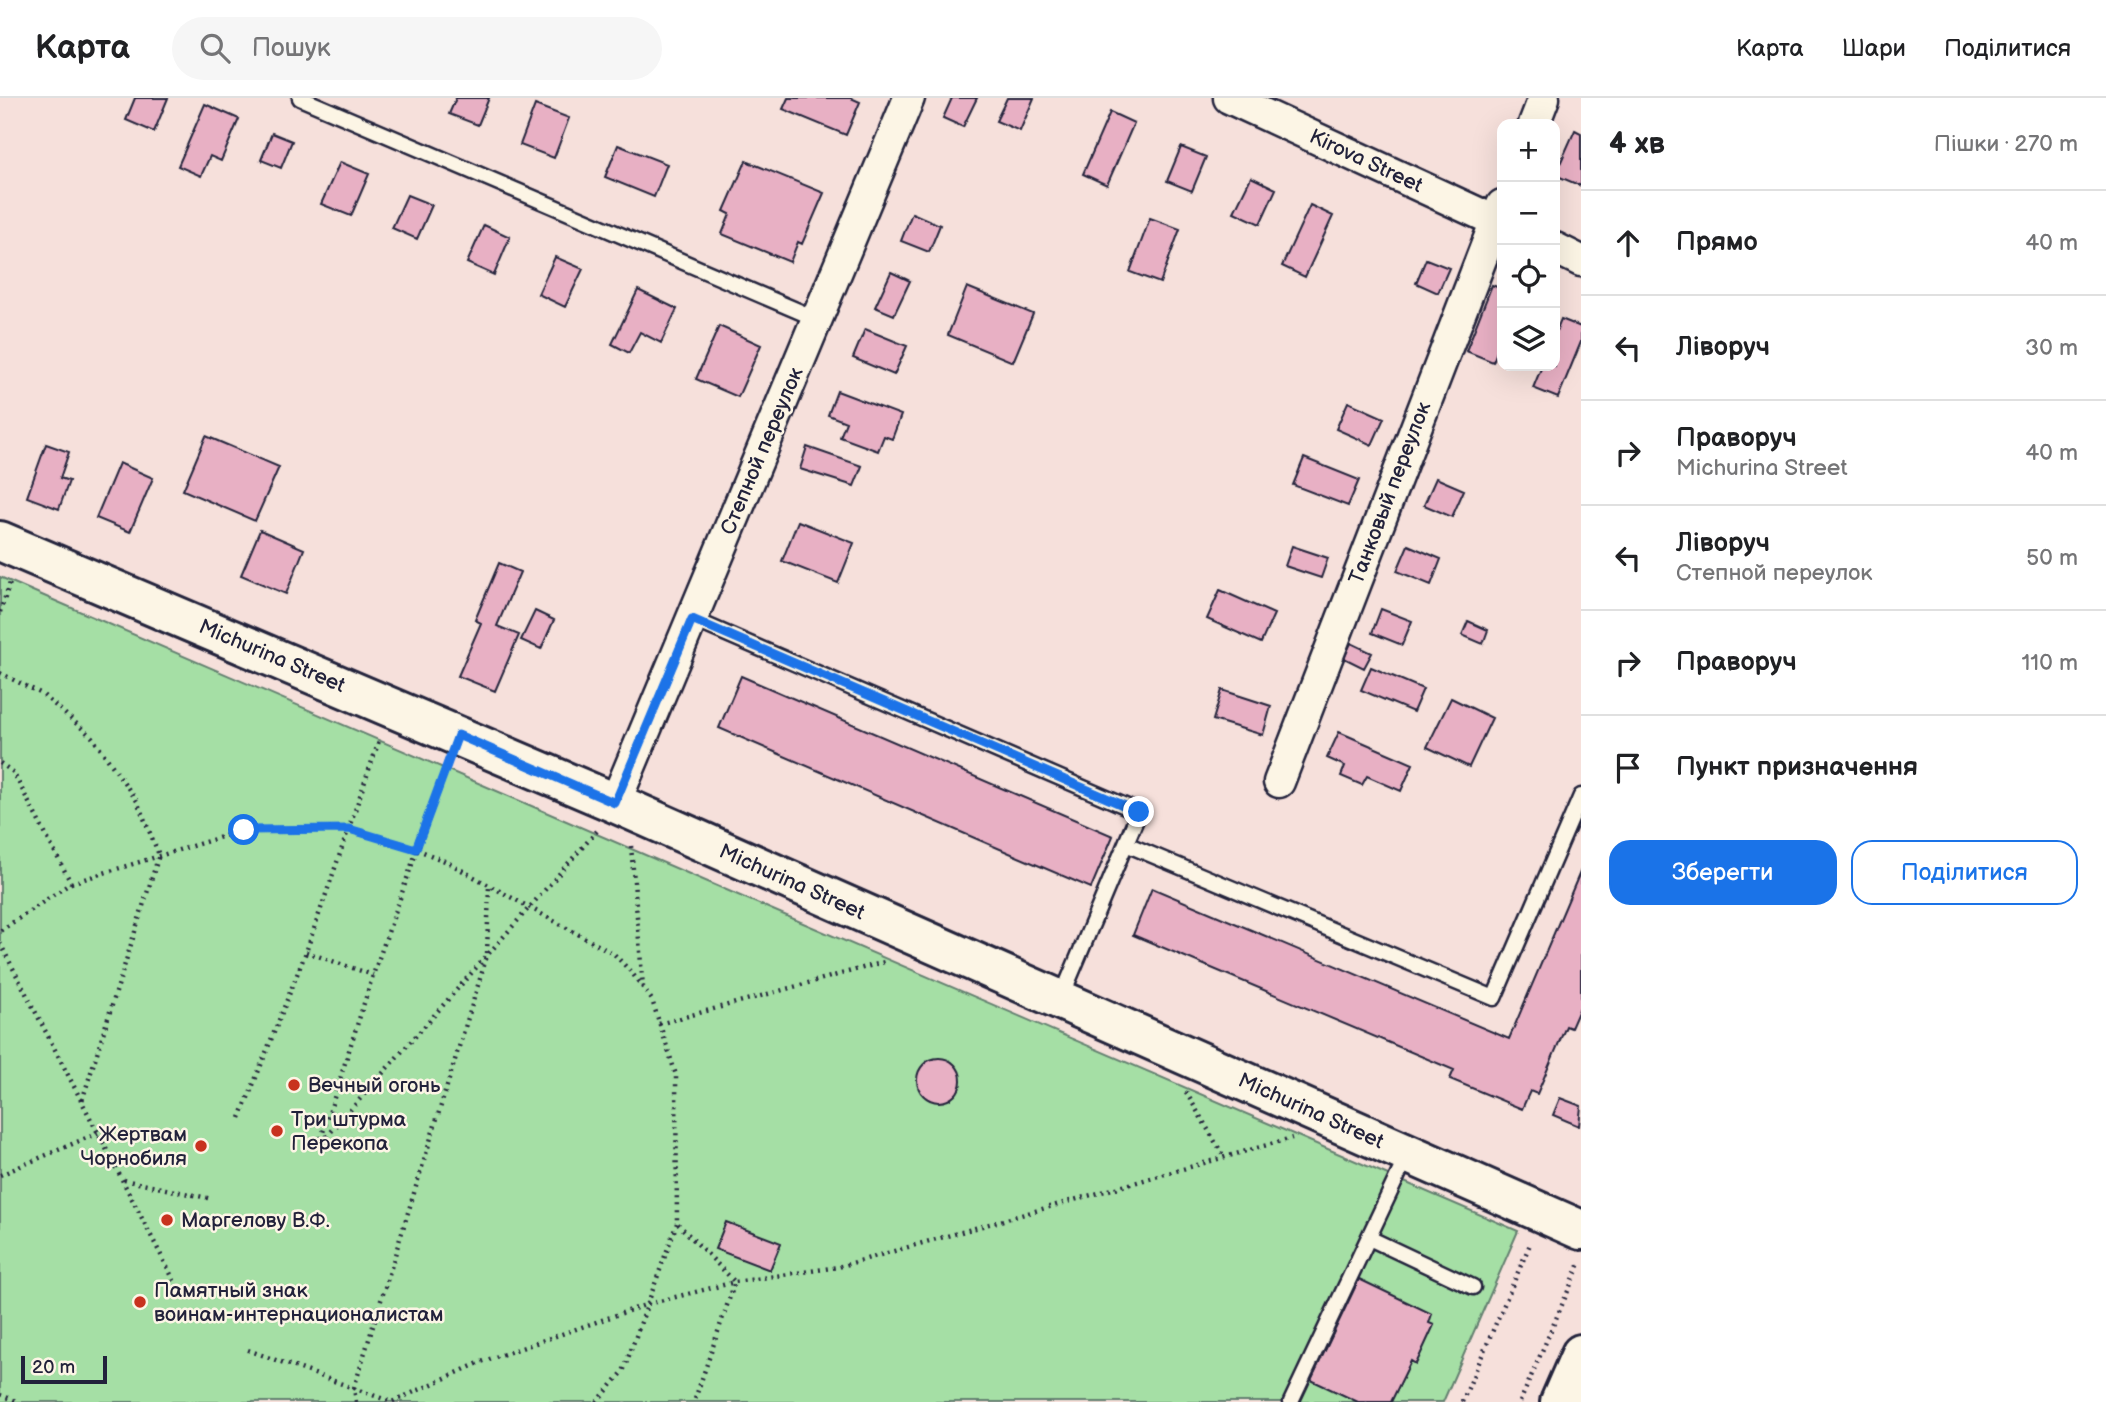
<!DOCTYPE html>
<html lang="uk">
<meta charset="utf-8">
<style>
:root{--surface:#fff;--page:#f6f6f6;--text:#202124;--muted:#757577;--line:#e0e0e0;--accent:#1a73e8}
body{margin:0;font-family:"Balsamiq Sans",sans-serif;background:var(--page);color:var(--text)}
.controls{position:absolute;right:21px;top:21px;display:grid;overflow:hidden;border-radius:14px;box-shadow:0 7px 28px #0002}
.controls button{width:63px;height:63px;display:grid;place-items:center;padding:0;border:0;border-bottom:2px solid var(--line);background:var(--surface);color:var(--text);font:35px sans-serif}
.scale{position:absolute;left:21px;bottom:18px;width:86px;box-sizing:border-box;padding-left:7px;border:4px solid #22223b;border-top:0;font-size:19px;line-height:24px;white-space:nowrap;color:#22223b;-webkit-text-stroke:5px #fcf5e5;paint-order:stroke}
.stop{position:absolute;width:21px;height:21px;margin:-16px;border:5px solid #1a73e8;border-radius:50%;background:#fff}
.stop.end{background:#1a73e8;border-color:#fff;box-shadow:0 2px 7px #0008}
.list{margin:0;padding:0;list-style:none}
h2{display:flex;justify-content:space-between;align-items:center;height:91px;margin:0;padding:0 28px;font-size:30px}
h2 small{font-size:23px;font-weight:400;color:var(--muted)}
.list li{display:grid;grid-template-columns:46px 1fr auto;gap:21px;align-items:center;box-sizing:border-box;height:105px;padding:0 28px;border-top:2px solid var(--line)}
.list b{display:block;font-size:26px;white-space:nowrap}
.list p{margin:0;font-size:23px;white-space:nowrap;color:var(--muted)}
.list em{font-size:23px;font-style:normal;color:var(--muted)}
.actions{display:flex;gap:14px;padding:21px 28px}
.actions a{flex:1;padding:16px 0;border:2px solid var(--accent);border-radius:21px;text-align:center;font-size:24px;color:var(--accent)}
.actions .main{background:var(--accent);color:#fff}
.icon{flex:none;width:38px;height:38px;fill:none;stroke:currentColor;stroke-width:2;stroke-linecap:round;stroke-linejoin:round}
.map{position:relative;flex:none;width:1581px;height:1304px;overflow:hidden}
header{display:flex;align-items:center;gap:42px;box-sizing:border-box;height:98px;padding:0 35px;background:var(--surface);border-bottom:2px solid var(--line)}
header strong{font-size:33px}
nav{display:flex;gap:38px;margin-inline-start:auto;font-size:24px}
.search{width:490px;height:63px;background:var(--page);display:flex;align-items:center;gap:18px;box-sizing:border-box;padding:0 24px;border-radius:38px;color:var(--muted);font-size:26px}
main{display:flex}
aside{flex:1;background:var(--surface)}
.map>svg:first-child{display:block}
.green{fill:#a5dfa5;stroke:#648070;stroke-width:2}
.building{fill:#e8b0c4;stroke:#22223b;stroke-width:2}
.lines{fill:none;stroke-linecap:round;stroke-linejoin:round}
.service-casing{stroke:#22223b;stroke-width:19}
.minor-casing{stroke:#22223b;stroke-width:35}
.secondary-casing{stroke:#22223b;stroke-width:44}
.path{stroke:#22223b;stroke-width:4.5;stroke-dasharray:2 5;stroke-linecap:butt}
.service{stroke:#fcf5e5;stroke-width:14}
.minor{stroke:#fcf5e5;stroke-width:30}
.secondary{stroke:#fcf5e5;stroke-width:38}
.route{stroke:#1a73e8;stroke-width:9}
.poi-dot{fill:#c8321e;stroke:#fcf5e5;stroke-width:2.5}
.labels{text-anchor:middle;dominant-baseline:central;stroke-width:5;stroke-linejoin:round;paint-order:stroke}
.street-label{font-size:21px;fill:#22223b;stroke:#fcf5e5}
.poi-label{font-size:21px;fill:#22223b;stroke:#fcf5e5;text-anchor:start}
</style>
<header>
<strong>Карта</strong>
<div class="search"><svg class="icon" aria-label="search" viewBox="0 0 24 24"><circle cx="10" cy="10" r="6"/><path d="M15 15l6 6"/></svg>Пошук</div>
<nav><a>Карта</a><a>Шари</a><a>Поділитися</a></nav>
</header>
<main>
<div class="map">
<svg width="1581" height="1304" viewBox="0 0 1581 1304">
<rect width="100%" height="100%" fill="#f6e0db"/>
<filter id="ink" filterUnits="userSpaceOnUse"><feTurbulence type="fractalNoise" baseFrequency=".0143" numOctaves="2"/><feDisplacementMap in="SourceGraphic" scale="14" xChannelSelector="R" yChannelSelector="G"/><feConvolveMatrix kernelMatrix="1 2 1 2 8 2 1 2 1" color-interpolation-filters="sRGB"/></filter>
<g filter="url(#ink)">
<path class="green" d="M0,479L1518,1133L1443,1304H0Z"/>
<path class="building" d="M135,0H168L154,34L126,22Z
M456,0H489L478,27L449,16Z
M788,0H851L860,4L846,37L783,11Z
M952,0H977L963,29L943,20Z
M1007,0H1034L1020,33L996,23Z
M205,6L239,21L221,63L210,58L201,78L178,68Z
M535,7L569,20L554,60L520,47Z
M1110,14L1134,25L1107,87L1083,76Z
M1575,32L1581,35V88L1555,77Z
M272,35L292,43L281,70L261,62Z
M618,47L667,66L654,99L605,79Z
M1181,49L1206,59L1192,93L1167,83Z
M746,63L824,95L802,146L798,144L790,164L722,136L730,116L724,113Z
M340,64L369,76L351,118L321,106Z
M1251,79L1276,91L1260,126L1234,114Z
M407,97L432,107L417,141L392,130Z
M1310,107L1333,118L1305,179L1282,168Z
M912,115L940,127L929,154L901,143Z
M1150,120L1180,131L1160,185L1130,174Z
M484,127L510,139L494,177L467,165Z
M555,159L583,171L565,209L538,196Z
M1426,161L1449,170L1438,195L1416,185Z
M891,174L910,183L894,217L875,209Z
M1492,187L1502,191V240L1493,264L1466,253Z
M967,189L1033,216L1013,264L948,237Z
M638,192L677,211L661,245L640,234L629,255L612,246Z
M1561,221L1581,229V244L1558,300L1533,290L1542,268H1555V236Z
M719,228L761,247L738,299L696,281Z
M865,231L907,248L894,277L853,260Z
M837,293L901,317L892,341L884,338L878,353L840,339L846,324L828,317Z
M1348,304L1384,320L1372,347L1336,331Z
M206,338L279,369L255,423L183,392Z
M46,346L69,354L60,380L69,383L59,411L27,399Z
M807,349L862,368L854,388L800,371Z
M1304,360L1359,382L1348,408L1293,387Z
M119,365L153,380L130,434L96,420Z
M1436,380L1464,392L1452,419L1424,407Z
M798,423L854,445L838,485L782,463Z
M260,432L304,451L286,496L241,477Z
M1408,447L1441,461L1431,487L1397,473Z
M1292,448L1328,460L1321,480L1285,468Z
M499,465L520,474L497,528L519,537L495,593L458,578L481,525L475,522Z
M1220,492L1274,516L1261,545L1207,521Z
M1381,511L1412,523L1402,547L1372,535Z
M535,513L554,522L541,551L521,542Z
M1468,523L1488,532L1483,546L1462,537Z
M1351,545L1372,555L1364,570L1344,560Z
M1371,569L1423,591L1413,614L1361,592Z
M741,578L1113,738L1091,790L719,630Z
M1222,592L1271,608L1263,637L1213,622Z
M1451,600L1492,620L1469,669L1427,649Z
M1339,634L1413,666L1401,693L1367,678L1362,687L1341,678L1345,668L1327,660Z
M1581,772V907L1571,930L1566,928L1537,996L1530,993L1522,1011L1450,981L1454,972L1133,837L1152,790L1509,941Z
M917 982a22 22 0 1 1 44 0a22 22 0 1 1-44 0Z
M1560,1000L1581,1008L1579,1028L1553,1017Z
M726,1124L781,1145L770,1172L715,1151Z
M1359,1181L1432,1216L1429,1225L1434,1227L1416,1266L1411,1263L1391,1304H1358L1311,1282Z"/>
<g class="lines">
<defs>
<path id="service" d="M300,0L817,221
M692,521L1139,714L1061,900
M1126,746L1494,900L1581,698
M1369,1140L1473,1189
M1291,1304L1407,1058"/>
<path id="minor" d="M1229,0L1502,126
M1534,26L1544,0
M1555,150L1581,163
M1279,684L1502,107
M615,705L909,0"/>
<path id="secondary" d="M0,443L615,705L1581,1132
M1560,1304L1581,1256"/>
</defs>
<use href="#service" class="service-casing"/>
<use href="#minor" class="minor-casing"/>
<use href="#secondary" class="secondary-casing"/>
<path class="path" d="M0,514L11,482
M0,575L42,596L92,639L137,703L159,757L82,1003
M0,665L13,674L71,785L0,833
M631,748L643,889
M71,785L244,732L349,731L416,751L447,764L614,856L632,875L652,902L676,977L677,1125L735,1184L694,1304
M0,845L180,1194
M306,854L373,877
M659,926L888,863
M1186,994L1224,1059
M240,1020L306,854L380,640
M322,1044L597,733
M319,1047L373,877L447,667
M0,1077L98,1035
M124,1082L212,1101
M248,1252L392,1304L481,1264L648,1206L735,1184L838,1169L1292,1040
M0,1297L19,1304
M356,1304L354,1290L487,858L489,786
M597,1304L623,1274L677,1125
M1462,1304L1531,1144
M1520,1304L1581,1163"/>
<use href="#service" class="service"/>
<use href="#minor" class="minor"/>
<use href="#secondary" class="secondary"/>
</g>
</g>
<g class="lines" filter="url(#ink)">
<path class="route" d="M244,732L349,731L416,751L458,637L615,705L692,521L1139,714"/>
</g>
<g class="poi-dot">
<circle cx="294" cy="987" r="7"/>
<circle cx="277" cy="1033" r="7"/>
<circle cx="201" cy="1048" r="7"/>
<circle cx="167" cy="1122" r="7"/>
<circle cx="140" cy="1204" r="7"/>
</g>
<g class="labels">
<g class="street-label">
<text transform="translate(1366 63) rotate(25)">Kirova Street</text>
<text transform="translate(762 353) rotate(-67)">Степной переулок</text>
<text transform="translate(1390 395) rotate(-69)">Танковый переулок</text>
<text transform="translate(272 558) rotate(23)">Michurina Street</text>
<text transform="translate(792 784) rotate(24)">Michurina Street</text>
<text transform="translate(1311 1013) rotate(24)">Michurina Street</text>
</g>
<g class="poi-label">
<text x="308" y="987">Вечный огонь</text>
<text x="291" y="1021">Три штурма<tspan x="291" dy="24">Перекопа</tspan></text>
<text x="187" y="1036" text-anchor="end">Жертвам<tspan x="187" dy="24">Чорнобиля</tspan></text>
<text x="181" y="1122">Маргелову В.Ф.</text>
<text x="154" y="1192">Памятный знак<tspan x="154" dy="24">воинам-интернационалистам</tspan></text>
</g>
</g>
</svg>
<div class="controls">
<button>+</button>
<button>−</button>
<button><svg class="icon" aria-label="locate" viewBox="0 0 24 24"><circle cx="12" cy="12" r="6"/><path d="M12 2v4M12 18v4M2 12h4M18 12h4"/></svg></button>
<button><svg class="icon" aria-label="layers" viewBox="0 0 24 24"><path d="M12 4l9 5-9 5-9-5zM3 14l9 5 9-5"/></svg></button>
</div>
<div class="scale">20 m</div>
<div class="stop" style="left:244px;top:732px"></div>
<div class="stop end" style="left:1139px;top:714px"></div>
</div>
<aside>
<h2>4 хв<small>Пішки · 270 m</small></h2>
<ul class="list">
<li><svg class="icon" aria-label="ahead" viewBox="0 0 24 24"><path d="M12 20V5M6 11l6-6 6 6"/></svg><div><b>Прямо</b></div><em>40 m</em></li>
<li><svg class="icon" aria-label="left" viewBox="0 0 24 24"><path d="M17 20v-9H6M10 6l-5 5 5 5"/></svg><div><b>Ліворуч</b></div><em>30 m</em></li>
<li><svg class="icon" aria-label="right" viewBox="0 0 24 24"><path d="M7 20v-9h11M14 6l5 5-5 5"/></svg><div><b>Праворуч</b><p>Michurina Street</p></div><em>40 m</em></li>
<li><svg class="icon" aria-label="left" viewBox="0 0 24 24"><path d="M17 20v-9H6M10 6l-5 5 5 5"/></svg><div><b>Ліворуч</b><p>Степной переулок</p></div><em>50 m</em></li>
<li><svg class="icon" aria-label="right" viewBox="0 0 24 24"><path d="M7 20v-9h11M14 6l5 5-5 5"/></svg><div><b>Праворуч</b></div><em>110 m</em></li>
<li><svg class="icon" aria-label="arrive" viewBox="0 0 24 24"><path d="M6 21V4h12l-3 4 3 4H6"/></svg><div><b>Пункт призначення</b></div></li>
</ul>
<div class="actions"><a class="main">Зберегти</a><a>Поділитися</a></div>
</aside>
</main>
